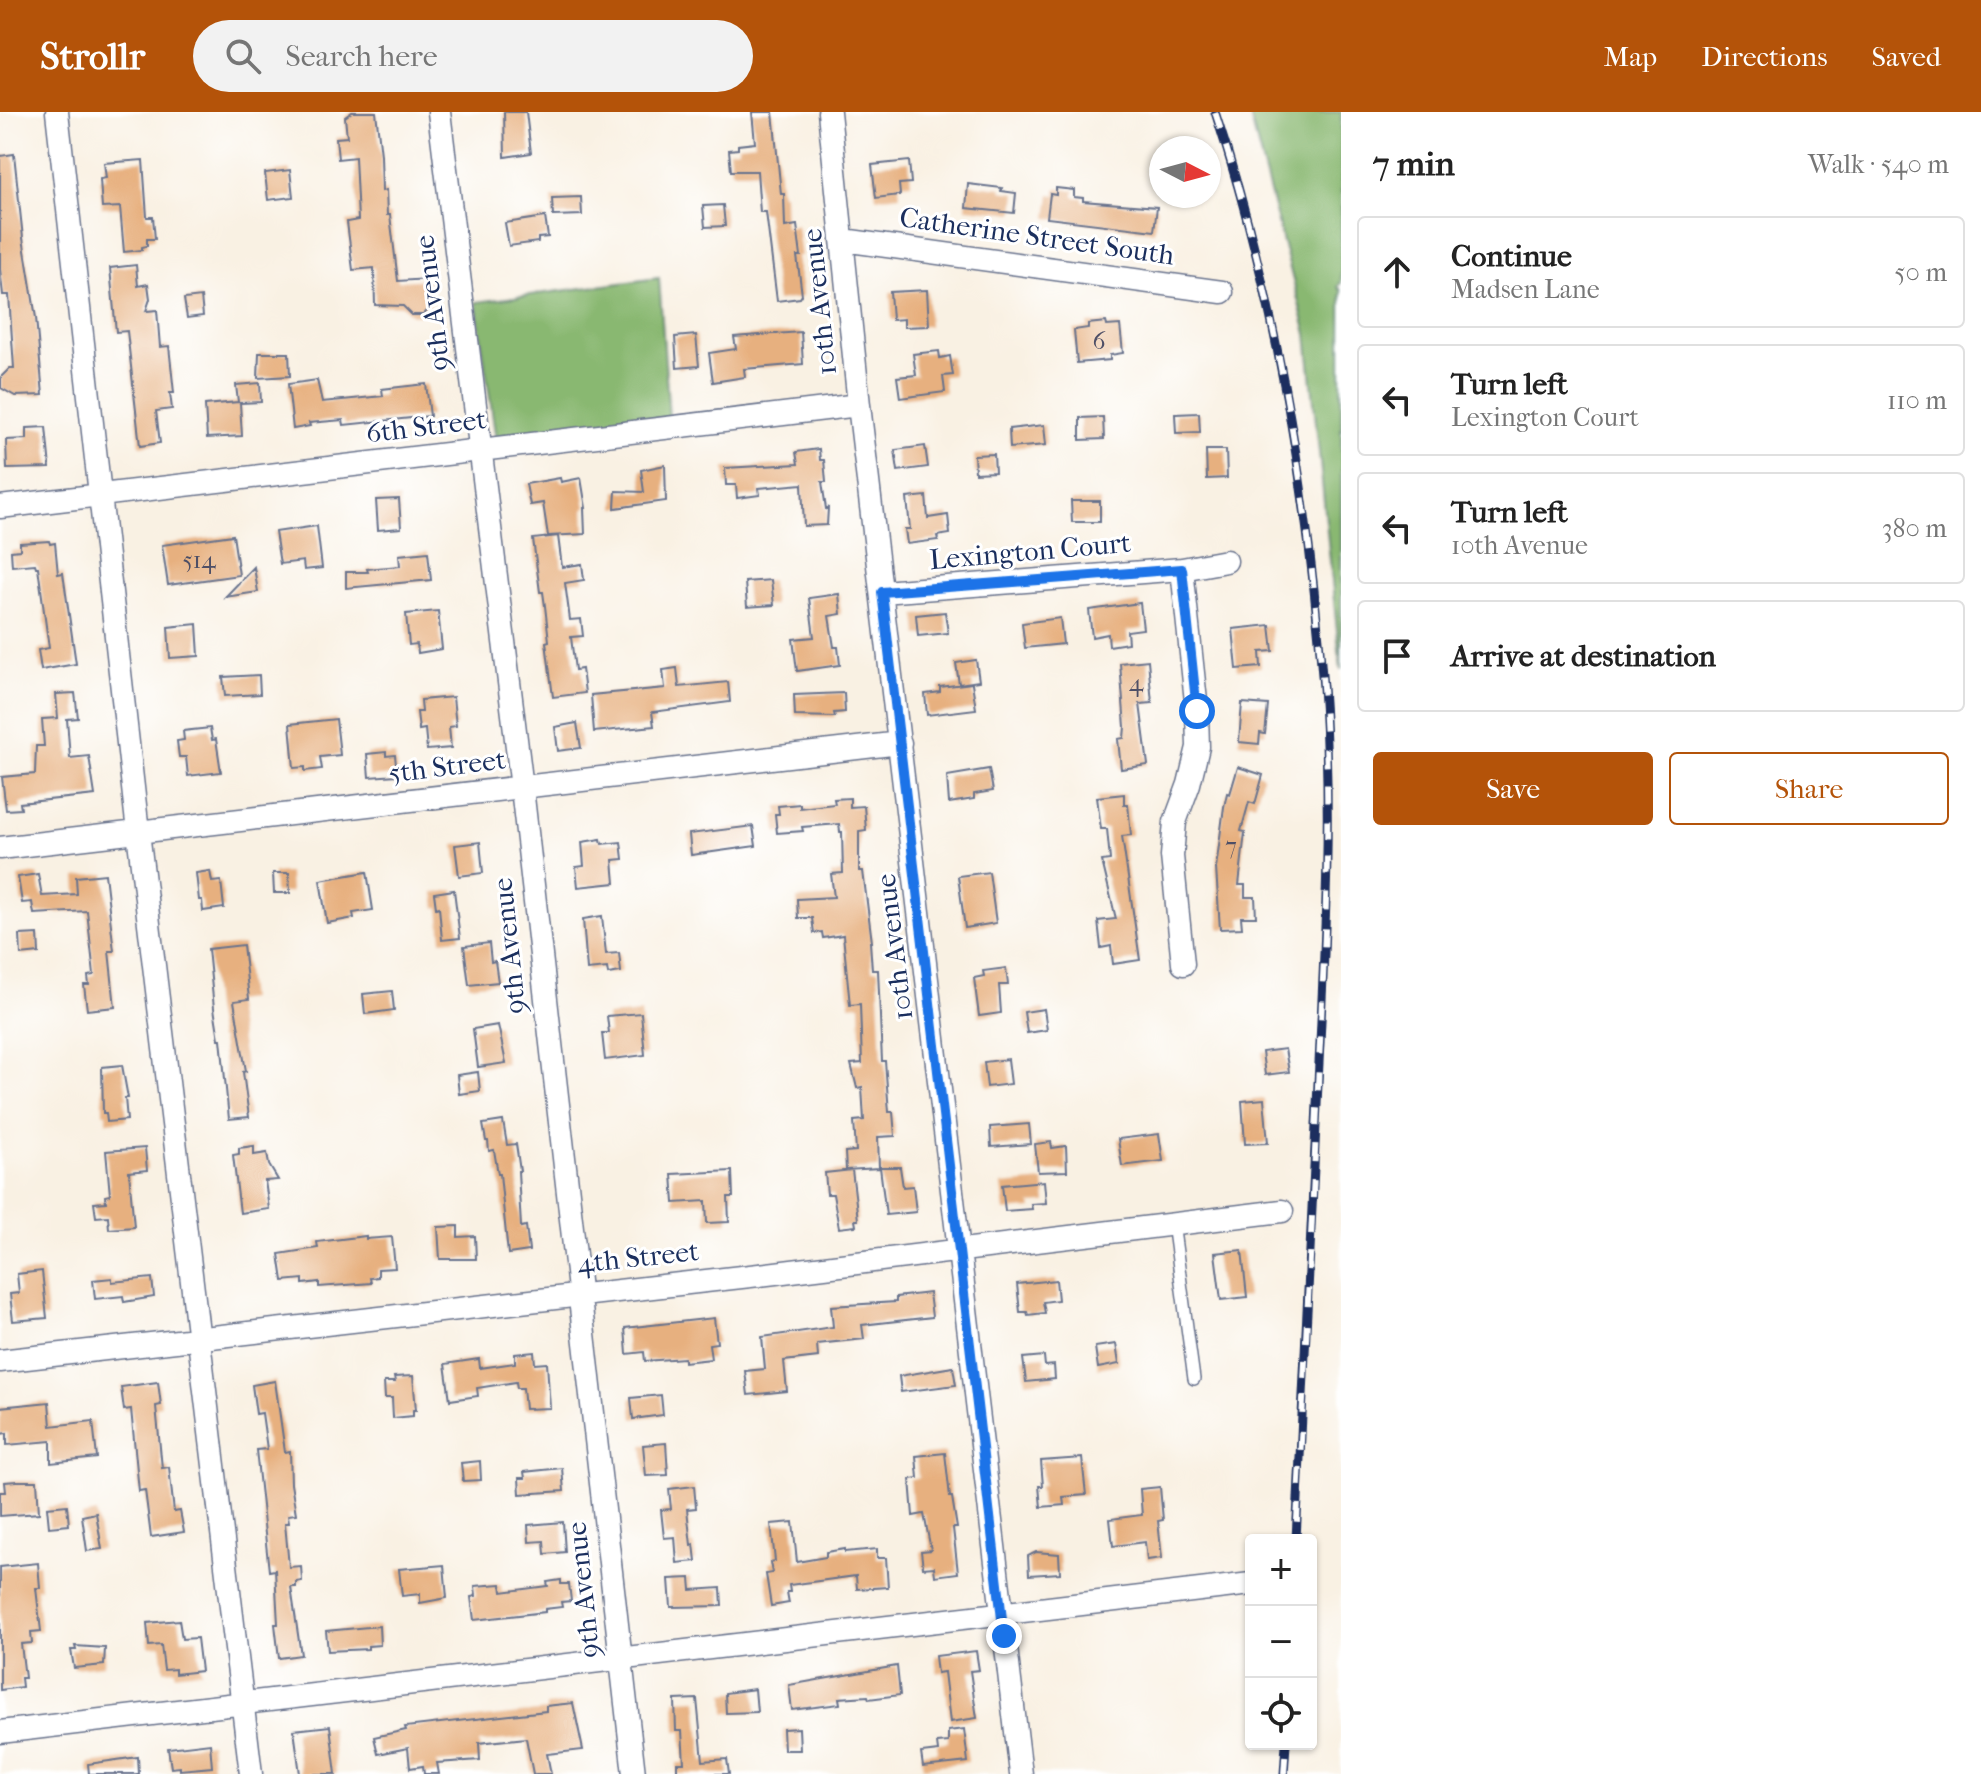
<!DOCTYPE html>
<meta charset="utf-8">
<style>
:root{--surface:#fff;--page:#f2f2f2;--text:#222;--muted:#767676;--line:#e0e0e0;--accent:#b45309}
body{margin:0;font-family:"IM FELL French Canon",serif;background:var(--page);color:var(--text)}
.controls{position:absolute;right:24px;bottom:24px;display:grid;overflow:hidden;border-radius:8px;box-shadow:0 2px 6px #0004}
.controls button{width:72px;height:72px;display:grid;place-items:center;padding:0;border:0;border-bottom:2px solid var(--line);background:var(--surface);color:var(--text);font:40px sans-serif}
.compass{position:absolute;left:1149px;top:24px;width:72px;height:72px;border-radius:50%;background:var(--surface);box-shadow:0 2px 6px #0004;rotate:96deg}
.stop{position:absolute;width:24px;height:24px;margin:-18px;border:6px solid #1a73e8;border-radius:50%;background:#fff}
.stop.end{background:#1a73e8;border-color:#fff;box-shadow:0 2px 8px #0008}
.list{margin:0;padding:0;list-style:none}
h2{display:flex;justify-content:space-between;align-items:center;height:104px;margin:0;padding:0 32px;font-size:34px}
h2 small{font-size:26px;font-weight:400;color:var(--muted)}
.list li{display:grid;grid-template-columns:52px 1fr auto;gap:24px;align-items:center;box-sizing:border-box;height:112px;margin:0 16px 16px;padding:0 16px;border:2px solid var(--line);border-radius:8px}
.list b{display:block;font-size:30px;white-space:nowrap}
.list p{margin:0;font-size:26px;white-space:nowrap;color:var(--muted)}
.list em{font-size:26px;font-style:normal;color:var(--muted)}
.actions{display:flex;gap:16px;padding:24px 32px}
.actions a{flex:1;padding:18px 0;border:2px solid var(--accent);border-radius:8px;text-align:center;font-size:28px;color:var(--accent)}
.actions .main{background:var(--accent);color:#fff}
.icon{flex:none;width:44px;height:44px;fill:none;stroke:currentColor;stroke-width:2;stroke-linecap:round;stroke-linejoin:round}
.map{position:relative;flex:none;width:1341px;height:1662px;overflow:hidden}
header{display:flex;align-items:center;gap:48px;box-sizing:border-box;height:112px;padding:0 40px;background:var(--accent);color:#fff}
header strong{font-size:38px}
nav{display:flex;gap:44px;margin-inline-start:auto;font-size:28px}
.search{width:560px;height:72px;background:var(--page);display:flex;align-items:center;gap:20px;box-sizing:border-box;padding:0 28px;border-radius:44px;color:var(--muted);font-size:30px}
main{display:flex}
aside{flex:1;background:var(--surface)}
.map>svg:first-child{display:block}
.forest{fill:#89b871;stroke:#527468;stroke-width:2}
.building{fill:#e7b07f}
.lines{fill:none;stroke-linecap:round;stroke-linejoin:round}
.lane-casing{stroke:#69738d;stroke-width:14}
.street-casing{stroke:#69738d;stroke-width:25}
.lane{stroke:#fff;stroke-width:11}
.street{stroke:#fff;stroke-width:22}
.rail-casing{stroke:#1b2f5e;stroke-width:9}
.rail{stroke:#fff;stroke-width:6;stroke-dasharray:18;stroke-linecap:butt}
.route{stroke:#1a73e8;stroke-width:10}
.labels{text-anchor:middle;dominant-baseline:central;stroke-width:6;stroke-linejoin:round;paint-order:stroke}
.number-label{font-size:24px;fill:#4e4f66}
.street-label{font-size:28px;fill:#1b2f5e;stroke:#fff}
</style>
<header>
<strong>Strollr</strong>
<div class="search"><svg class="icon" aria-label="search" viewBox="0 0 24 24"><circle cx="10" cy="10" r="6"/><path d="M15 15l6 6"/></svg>Search here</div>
<nav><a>Map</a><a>Directions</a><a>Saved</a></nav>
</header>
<main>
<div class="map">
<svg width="1341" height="1662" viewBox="0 0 1341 1662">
<rect width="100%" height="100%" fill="#fff"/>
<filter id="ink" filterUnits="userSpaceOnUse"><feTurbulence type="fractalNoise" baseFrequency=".0125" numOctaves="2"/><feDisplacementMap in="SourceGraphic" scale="16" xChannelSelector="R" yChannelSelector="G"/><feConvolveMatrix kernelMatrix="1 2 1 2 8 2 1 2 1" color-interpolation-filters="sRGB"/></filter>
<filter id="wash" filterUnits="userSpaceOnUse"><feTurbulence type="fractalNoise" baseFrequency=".006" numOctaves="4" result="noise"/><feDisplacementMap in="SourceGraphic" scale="32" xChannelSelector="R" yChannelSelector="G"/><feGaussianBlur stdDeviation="1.8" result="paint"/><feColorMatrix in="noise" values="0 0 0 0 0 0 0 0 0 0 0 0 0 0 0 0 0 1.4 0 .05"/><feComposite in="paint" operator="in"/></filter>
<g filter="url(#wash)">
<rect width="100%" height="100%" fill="#f9f1e3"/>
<path class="forest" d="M1249,0H1341V170L1338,175L1341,178V558L1307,222Z
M659,166L669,306L496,328L476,190Z"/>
<g id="blocks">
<path class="building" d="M352,0H376L381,43L382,79L386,78L387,103H390L398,169L428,167L429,197L423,203H412L403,194L375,193L374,156L353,158L347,110L358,108L355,45L338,47L336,26L347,25L345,5Z
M504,0H526L531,41L505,45Z
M752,0H773L781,82H784L785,115L797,113L801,144H797L802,183L800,186L777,189L766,100H760L757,59H731L729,38L738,37V33L755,31Z
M14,42L23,126L36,206L43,283L15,284L1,276V265L10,256H14L9,183H3L0,157V44Z
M143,48L147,105H153L155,127H147V134L142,135V138L124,140L120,95L102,96L100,67L106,66L104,51Z
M909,49L911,71L899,72L900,83L876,86L872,53Z
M290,58L293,85L268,88L265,61Z
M968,72L1002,76L1001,79L1016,81L1014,101L966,96Z
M1056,76L1074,78V85L1083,86V89L1157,95L1154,119L1047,106L1050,82L1056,83Z
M581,85L582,103L553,104L552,86Z
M723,93L725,114L705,115L703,94Z
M545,105L548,125L538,126V130L509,134L505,111Z
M136,153L138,174L148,172L150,187L146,199L157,198L160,235L169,234L174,281H170L172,297L156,299L160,331L140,334L127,219L116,220L110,156Z
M927,178L929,214L904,215V207L892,208L890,180Z
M201,185L203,204L187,206L184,187Z
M1106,210L1107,214L1120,213L1123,241L1110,243V248L1077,251L1074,218L1088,216V212Z
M801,220L803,252L744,257L745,265L713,270L709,241L736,237L734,225Z
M696,223L699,254L677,256L675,225Z
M939,239L940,246L950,244L953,263L943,264L945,280L900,286L897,265L916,263L913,242Z
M259,241H289L290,264L258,266Z
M317,268L322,290L383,284L382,277L426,272L430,304L344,313L343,308L309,311L310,314L293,317L288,272Z
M260,271L261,290L240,291L242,324L207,326L205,293L238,290L236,273Z
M1199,301L1200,320L1176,321L1175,302Z
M1103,305L1104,327L1080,328V306Z
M1044,313L1046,333L1010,336L1009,317Z
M46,315L50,356L7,357L6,328L27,327V316Z
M925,334L928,355L898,359L895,338Z
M819,337L820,348H824L826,370H822L826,397L828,396L827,413L804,414L802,372L759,376L760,383L737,386L736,373H726L725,356L798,352L796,340Z
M1206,338H1226L1227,366L1207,367Z
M994,342L995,360L975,361L974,343Z
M665,353L666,389L615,396L616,379L644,380L641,358Z
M560,366L561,370L581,366L586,396H584L585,422L548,424L543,391L530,393L526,372Z
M926,384L928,406L948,403L950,422L937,424L938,428L907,432L905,417H910L907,386Z
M399,387L401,416L378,418L376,388Z
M1071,389H1100V410H1072Z
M317,414L322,456L304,458L303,449L280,452L275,420Z
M233,423L239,463L168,473L162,433Z
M558,424L562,455L582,452L584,468L565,471L570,508L581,507L583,524L571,525L575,558L582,557L585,581L553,585L546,530L549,529L545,494L543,480H540L533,427Z
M49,429L50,432L55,431L58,462L63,461L76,552L41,558L38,538L49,536L38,455H36L35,452L12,454L11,439L20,438V431Z
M428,440L431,468L346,476V460H368L367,457L400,454L399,443Z
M254,455L258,480L225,485Z
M771,468L774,493L747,495L745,470Z
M839,482L841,502L829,504L834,535H838L840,553L797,559L793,527L814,525L809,486Z
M1140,491L1143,517L1127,519L1128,531L1109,534L1108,522L1092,525L1089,498Z
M438,499L442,537L418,541L417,532L409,533L406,502Z
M945,500L948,521L918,524L916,503Z
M1060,506L1063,532L1025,536L1022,511Z
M197,512L199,544L170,546L168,515Z
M1270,513L1273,539L1260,540L1261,555L1237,557L1233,517Z
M976,548L979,569L959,572L956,551Z
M1148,548L1152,591L1140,592L1148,653L1121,657L1118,627L1124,626L1125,615L1120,551Z
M677,556L679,575L728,570L730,590L652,600L654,614L594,620L591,583L665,576L663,558Z
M259,563L260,582L225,584L223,565Z
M972,571L976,597L927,603L925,582L940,580V575Z
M75,581L78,606L67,607L70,646L89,644L95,683L20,691L21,697L6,698L2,665L35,662L36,634H44L42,607L58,606L56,582Z
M844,581L845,600L834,601L835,605L795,604L794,583Z
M453,585L456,614L449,615L451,636L427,638L425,617L419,618L417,600H422L421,588Z
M1242,591L1268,593L1265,622L1260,621L1259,632L1239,630Z
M336,607L340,643L320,645L322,657L305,659V655L294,656L290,612Z
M577,611L581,636L558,639L555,615Z
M210,616L212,628L216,627L221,660L188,664L186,645H179L177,629L184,628L183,619Z
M386,640V644L395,643L397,663L369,665L367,642Z
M1238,655L1263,663L1255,692L1249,690L1241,719L1245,720L1239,773H1245V785H1255L1256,805H1241L1242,816L1220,817L1216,756L1224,695L1227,681L1230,682Z
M989,657L993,679L974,682V687L949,691L947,664Z
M1124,682V692H1128L1131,723L1122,724L1140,848L1113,852L1111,834L1101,836L1098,809L1116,807L1102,749L1110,748L1107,717H1101L1097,685Z
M850,686V695L864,694L866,718L859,719V759H863L872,830H870L872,858H878L882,949H885L889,1000H893L895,1024L878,1025L879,1056L846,1058L845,1040L856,1039L854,1009L864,1008L862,975L857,976L851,952L862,951L860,892L850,893L843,823L823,826L822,820L814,821L812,806H798L797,787L834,785L831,762L843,761L842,720H840L839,712L802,715L803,719L777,721L775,702H779L778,694L800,692V696L835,692L834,687Z
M753,714L756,734L691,743L689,722Z
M601,727L602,732L621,730L623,747L613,748L615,771L578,775L576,755L584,754L582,730Z
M480,730L483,761L459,764L455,733Z
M210,759L212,770L221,769L224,796L203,799L202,788H199L196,761Z
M367,760L373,798L353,801L354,806L327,811L320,768Z
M989,760L996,811L965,816L958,764Z
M273,761H289L290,781H274Z
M38,762L42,784L77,782L76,765L105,762L114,839H109L115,895L87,898L84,873H89L88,864L94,863L87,799L34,802L32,790L22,791L18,765Z
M454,778L460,826L442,828L439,795L436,796L434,781Z
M602,804L606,842L619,841L621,860L608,862L607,856L587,858L583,807Z
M38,822L39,841L21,843L20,823Z
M489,831L491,850L495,849L498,870L469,873L464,834Z
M243,833L249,887L234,889L246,959L243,960L249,1005L229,1007L221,927H219L214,896L208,837Z
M1006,856L1008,873H999L1001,901L979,904L974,866L984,864L983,859Z
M392,879L394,898L365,902L363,882Z
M1044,897L1047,918L1027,921L1024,900Z
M641,901L645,943L605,948L602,921H609L607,904Z
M498,913L506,951L478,955L473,917Z
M1285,937L1289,960L1265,963L1262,940Z
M1008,947L1011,972L987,975L984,950Z
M122,953L128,986H125L127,1008L107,1010L106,1001H103L102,955Z
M478,960L480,979L459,982L457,963Z
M1264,987L1268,1031L1245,1032L1242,989Z
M503,1009L507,1033L516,1032L520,1059H518L521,1115L526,1114L529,1139L508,1142L500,1062H498L494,1038L489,1039L488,1029H486L483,1012Z
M1029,1012L1031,1032L991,1035L990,1015Z
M1159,1022L1163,1049L1122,1054L1118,1027Z
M1051,1030L1052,1036L1066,1034L1067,1059L1038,1060L1035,1032Z
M254,1034V1043L267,1041L269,1053L278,1068L265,1069L269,1097L240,1101L233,1043L239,1042V1036Z
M145,1036L147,1058L129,1060L134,1115L109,1117L108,1104L96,1105L94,1091L106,1090L105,1084L110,1083L106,1039Z
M880,1055H900L903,1075L913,1074L916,1100L886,1103Z
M852,1058L858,1108H855L856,1114L839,1116L833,1082H827L825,1061Z
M732,1059L733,1085H728L729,1110L707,1111L706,1089L674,1091L672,1062Z
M1044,1069L1046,1091L1031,1092L1032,1097L1005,1099L1002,1073Z
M458,1114V1125L475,1124L476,1147H440L438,1115Z
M366,1124V1127L392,1125L395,1156L378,1157V1165L370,1166L371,1171L319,1175V1170L303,1172V1167L283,1169L279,1142L318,1136L317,1130Z
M1242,1138L1247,1185L1221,1188L1215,1141Z
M42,1159L47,1206L13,1209L10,1182L19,1181L17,1162Z
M112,1166V1170L152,1166L154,1185L124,1190L123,1184L95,1187L93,1168Z
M1056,1168L1058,1188L1043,1190L1045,1201L1028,1203L1027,1200H1020L1017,1172Z
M929,1181L932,1205L862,1213L864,1227L817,1232L818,1245L784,1249L787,1279L748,1283L745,1259L765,1257L762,1225L833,1215L831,1194L896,1190V1185Z
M714,1206L717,1231L709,1232L711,1247L684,1250V1246L645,1249L644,1240L627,1242L625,1216Z
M1116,1232L1119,1252L1098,1256L1095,1235Z
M534,1240L535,1252L547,1251L550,1296L525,1297L523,1276H517L516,1270L477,1276L478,1284L450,1288L445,1252L479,1247L480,1256L515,1251V1242Z
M1044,1244L1045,1254L1054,1253L1055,1267L1026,1270L1023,1246Z
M953,1255L956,1273L901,1280L899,1264Z
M413,1264L416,1298H413V1304L393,1306L392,1286H385L384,1270H395L394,1265Z
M275,1269L285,1340L290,1339L291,1372L296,1402L288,1403L289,1411H285L289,1455L301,1454L302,1469L296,1470V1475H291L301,1543L279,1546L275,1512H278L275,1458L269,1459L256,1338L267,1337L262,1301L256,1302L252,1273Z
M158,1270L161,1293L156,1294L162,1356L169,1355L174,1400L180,1399L184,1420L151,1425L145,1378L139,1379L131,1297L124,1298L121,1275Z
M661,1283L663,1303L633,1307L631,1286Z
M49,1290L51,1314L93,1309L97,1346L51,1351V1329L7,1333V1321L0,1322V1295Z
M666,1331L668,1363L646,1364L643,1333Z
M945,1341L950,1385H952L957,1416H953L958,1461L935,1464L934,1455L923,1456L921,1439L931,1438L924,1402L913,1404L910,1367L918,1366L916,1344Z
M1082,1346L1086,1383L1063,1385L1064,1393L1041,1395L1039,1374H1043L1041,1349Z
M480,1349L481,1368L463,1369L461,1351Z
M562,1356L564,1379L520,1382L519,1366H525L524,1360Z
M17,1369H37L39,1401L0,1404V1380H6L5,1370Z
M694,1374L696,1396L687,1397L691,1433L694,1432L696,1449L677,1451L675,1425L664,1426L661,1398L671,1397L669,1377Z
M1160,1375L1163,1408L1158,1409L1162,1446L1147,1448L1145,1430L1113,1434L1110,1407L1142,1403L1140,1377Z
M67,1393L69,1413L49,1415L47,1395Z
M96,1401L102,1437L87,1439L82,1404Z
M563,1410L565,1440L545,1442L544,1429L529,1430L528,1413Z
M793,1410L797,1450L826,1445V1440L845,1437V1440L877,1437V1446H886L888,1475L857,1477L856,1464L789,1473L790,1480H787L789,1491L771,1494L766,1462L772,1461L770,1450L775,1449L771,1412Z
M1036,1440L1059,1442L1060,1461L1029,1463L1028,1444Z
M38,1451L40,1476H36L41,1519L31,1520L32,1531L21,1532L25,1566H21L22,1575L0,1578V1455Z
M444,1453L447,1486L420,1491V1482L402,1484L399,1457Z
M690,1466L691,1478L721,1476L722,1494L671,1495L669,1467Z
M561,1468V1472H569L571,1489L561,1490L562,1495L545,1497V1500L474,1508L471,1485L476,1484L475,1474L501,1472L502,1480L548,1474L547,1470Z
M179,1508L182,1527L197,1526L201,1559L175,1562V1557L164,1558L161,1533L149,1534L147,1511Z
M379,1514L380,1533L368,1534V1537L328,1539L326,1519Z
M75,1534L105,1536L104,1553L74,1556L71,1538H76Z
M976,1539L979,1558L970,1559L977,1606L950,1610L944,1560L937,1561L935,1544Z
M897,1554L900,1583L869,1587L868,1584L839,1586L840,1592L792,1598L789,1573Z
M755,1577L757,1600L726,1601L725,1581Z
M697,1587L703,1649L727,1647L729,1662H677V1651H684L682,1619H676L675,1588Z
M573,1591L583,1638L547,1642L551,1662H533L526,1626L479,1631L480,1648L437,1651L439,1662H424L423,1654L410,1656L408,1636L378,1642L374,1625L406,1618L405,1615L546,1599V1594Z
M330,1614L336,1662H300L294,1618Z
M799,1616L800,1638H784L783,1617Z
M964,1617L968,1650L923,1655L921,1641L938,1639L937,1631L948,1630V1619Z
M210,1631L212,1655L180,1658V1655L171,1656L168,1636Z
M138,1645L139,1662H89L88,1652Z"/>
</g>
</g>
<g filter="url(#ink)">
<use href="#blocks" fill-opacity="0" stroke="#69738d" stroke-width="2"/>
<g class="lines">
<defs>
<path id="lane" d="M1173,1111L1194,1267"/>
<path id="street" d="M57,0L138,720L251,1662
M439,0L522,676L634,1662
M829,0L859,293L1021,1662
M843,128L1222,180
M0,395L859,293
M1182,457L1197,599L1198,635L1189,672L1175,710L1172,744L1183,852
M882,480L1182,457L1226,449
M0,736L900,631
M0,1249L759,1163L1282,1099
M0,1620L1251,1472"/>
</defs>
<use href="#lane" class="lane-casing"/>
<use href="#street" class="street-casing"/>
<use href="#lane" class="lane"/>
<use href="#street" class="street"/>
<defs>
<path id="rail" d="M1215,0C1276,185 1308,381 1323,575C1332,700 1325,826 1319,951C1312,1110 1304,1269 1296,1428
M1284,1662L1286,1632"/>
</defs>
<use href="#rail" class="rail-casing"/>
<use href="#rail" class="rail"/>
</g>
</g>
<g class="lines" filter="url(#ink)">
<path class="route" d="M1004,1524L882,480L1182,457L1197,599"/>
</g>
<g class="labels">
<g class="number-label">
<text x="1099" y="229">6</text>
<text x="199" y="448">514</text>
<text x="1136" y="571">4</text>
<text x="1231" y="734">7</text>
</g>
<g class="street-label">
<text transform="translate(1037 124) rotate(8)">Catherine Street South</text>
<text transform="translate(819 190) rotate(-96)">10th Avenue</text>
<text transform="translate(432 191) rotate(-97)">9th Avenue</text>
<text transform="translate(426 314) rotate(-7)">6th Street</text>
<text transform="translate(1030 439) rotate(-5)">Lexington Court</text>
<text transform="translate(447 654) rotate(-7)">5th Street</text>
<text transform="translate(509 834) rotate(-96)">9th Avenue</text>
<text transform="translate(894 835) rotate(-97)">10th Avenue</text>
<text transform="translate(638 1145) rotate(-6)">4th Street</text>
<text transform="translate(583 1478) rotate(-96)">9th Avenue</text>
</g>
</g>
</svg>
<div class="controls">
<button>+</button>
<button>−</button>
<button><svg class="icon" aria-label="locate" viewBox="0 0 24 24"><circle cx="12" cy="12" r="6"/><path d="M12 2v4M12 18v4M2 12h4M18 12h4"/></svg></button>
</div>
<svg class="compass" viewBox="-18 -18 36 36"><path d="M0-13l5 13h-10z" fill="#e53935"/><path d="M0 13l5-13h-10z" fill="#767676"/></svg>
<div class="stop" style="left:1197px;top:599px"></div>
<div class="stop end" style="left:1004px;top:1524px"></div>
</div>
<aside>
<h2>7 min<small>Walk · 540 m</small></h2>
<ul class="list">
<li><svg class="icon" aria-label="ahead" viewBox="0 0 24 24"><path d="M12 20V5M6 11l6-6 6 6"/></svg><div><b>Continue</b><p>Madsen Lane</p></div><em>50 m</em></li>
<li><svg class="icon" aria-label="left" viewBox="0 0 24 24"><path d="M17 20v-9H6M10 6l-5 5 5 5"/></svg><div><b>Turn left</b><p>Lexington Court</p></div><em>110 m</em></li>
<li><svg class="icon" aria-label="left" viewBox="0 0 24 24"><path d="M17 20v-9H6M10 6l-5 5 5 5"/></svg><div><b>Turn left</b><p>10th Avenue</p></div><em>380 m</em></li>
<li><svg class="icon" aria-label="arrive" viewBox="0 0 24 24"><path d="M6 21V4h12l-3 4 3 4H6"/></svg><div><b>Arrive at destination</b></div></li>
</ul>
<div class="actions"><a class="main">Save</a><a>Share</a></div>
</aside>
</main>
